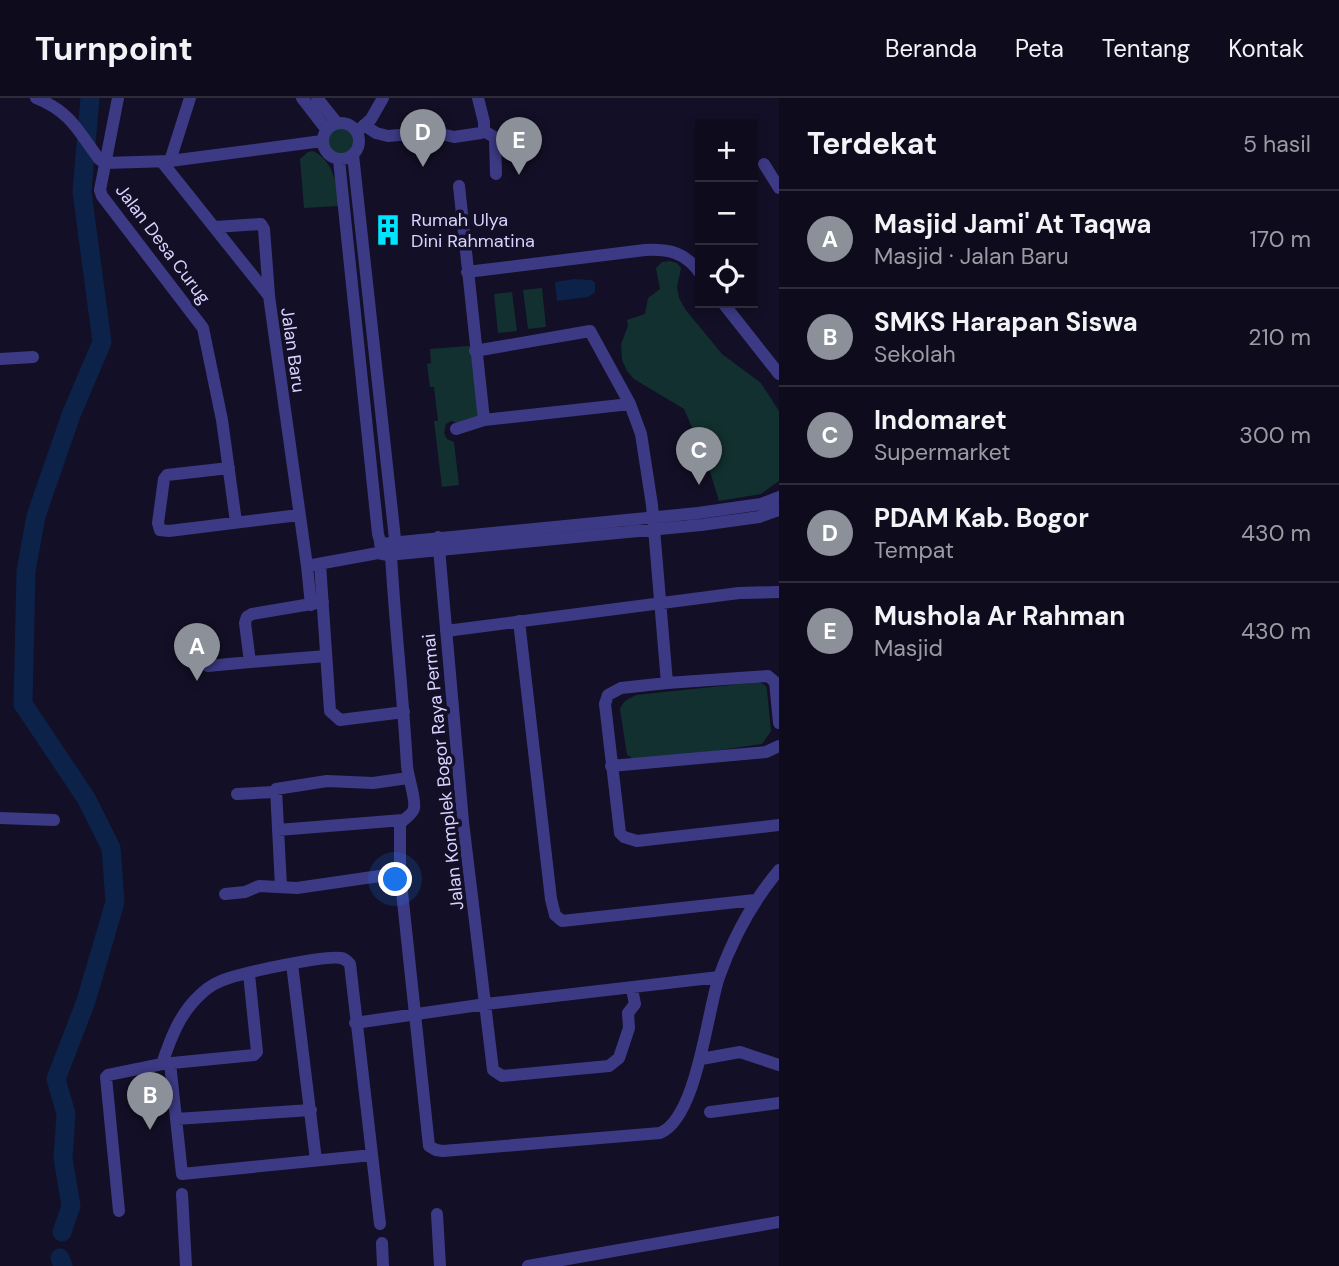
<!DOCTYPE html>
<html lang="id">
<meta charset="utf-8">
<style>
:root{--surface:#0e0b1c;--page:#1c1929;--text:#f1f3f6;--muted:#9b9ba3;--line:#2e2b3b;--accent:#8c9099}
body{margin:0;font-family:"DM Sans",sans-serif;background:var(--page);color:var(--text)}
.controls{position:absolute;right:21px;top:21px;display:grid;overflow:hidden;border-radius:0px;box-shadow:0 4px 10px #0003}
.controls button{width:63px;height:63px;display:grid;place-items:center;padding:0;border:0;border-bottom:2px solid var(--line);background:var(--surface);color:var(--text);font:35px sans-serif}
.you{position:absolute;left:396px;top:782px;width:24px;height:24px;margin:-18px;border:5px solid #fff;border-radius:50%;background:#1a73e8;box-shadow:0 0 0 10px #1a73e833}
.badge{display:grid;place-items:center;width:46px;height:46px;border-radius:50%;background:var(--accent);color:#fff;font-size:23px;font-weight:700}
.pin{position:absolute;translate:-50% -58px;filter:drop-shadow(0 2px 4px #0008)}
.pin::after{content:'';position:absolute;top:37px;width:24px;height:21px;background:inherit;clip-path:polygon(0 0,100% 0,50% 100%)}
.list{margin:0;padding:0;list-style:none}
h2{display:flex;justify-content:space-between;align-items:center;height:91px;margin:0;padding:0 28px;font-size:30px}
h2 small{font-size:23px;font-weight:400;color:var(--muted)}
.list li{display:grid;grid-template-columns:46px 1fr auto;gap:21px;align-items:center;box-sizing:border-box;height:98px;padding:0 28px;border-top:2px solid var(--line)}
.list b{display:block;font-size:26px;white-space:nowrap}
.list p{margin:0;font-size:23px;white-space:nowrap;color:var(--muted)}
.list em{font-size:23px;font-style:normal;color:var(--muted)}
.icon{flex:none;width:38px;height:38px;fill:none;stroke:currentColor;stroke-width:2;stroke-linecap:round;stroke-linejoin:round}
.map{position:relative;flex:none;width:779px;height:1168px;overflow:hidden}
header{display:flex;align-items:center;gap:42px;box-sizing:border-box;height:98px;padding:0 35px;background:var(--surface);border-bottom:2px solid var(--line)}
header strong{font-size:33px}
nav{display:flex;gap:38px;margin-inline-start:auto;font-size:24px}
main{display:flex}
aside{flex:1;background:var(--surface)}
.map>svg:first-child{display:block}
.green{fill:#12302f}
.water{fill:#0c2248}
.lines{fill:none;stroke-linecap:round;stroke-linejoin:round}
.river{stroke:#0c2248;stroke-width:19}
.minor{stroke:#3d3a85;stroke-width:12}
.labels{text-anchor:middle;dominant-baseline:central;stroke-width:7;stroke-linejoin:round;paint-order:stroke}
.poi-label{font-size:18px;fill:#d9d4ff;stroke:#130f26;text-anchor:start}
.street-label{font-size:18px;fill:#d9d4ff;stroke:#130f26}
</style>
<header>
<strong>Turnpoint</strong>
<nav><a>Beranda</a><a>Peta</a><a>Tentang</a><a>Kontak</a></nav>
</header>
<main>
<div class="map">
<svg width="779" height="1168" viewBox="0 0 779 1168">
<rect width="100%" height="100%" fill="#130f26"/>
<path class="green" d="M326 43a15 15 0 1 1 30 0a15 15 0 1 1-30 0Z
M313,53C335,64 336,86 339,108L304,110L300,61L308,54Z
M670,163L677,165L681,170L677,189L679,200L685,211L722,256L761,285L779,313V383L761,396L719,403L707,364L684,311L634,281L627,273L622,262L621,246L628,228L627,222L645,216L648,200L660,191L656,170L662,164Z
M542,190L546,229L528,231L523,192Z
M512,194L517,233L498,235L494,196Z
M480,247L489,323L462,326L451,323L446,326L444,335L447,341L454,344L459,387L442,389L434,323H438L434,289H430L427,266L431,265L430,251Z
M759,584L766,588L767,592L771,633L762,646L639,664L627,657L620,611C623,603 628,601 636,597Z"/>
<path class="water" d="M574,181L591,182L595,185V194L588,199L557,203L555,184Z"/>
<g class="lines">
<path class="river" d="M62,1134L71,1108L63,1060L66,1016L56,981L86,903L115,804L111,750L86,700L23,606L26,473L36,418L71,317L102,244L82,94L90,0
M60,1160L63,1168"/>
<path class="minor" d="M36,0C71,14 78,33 99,61L105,65L170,63L322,43
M118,0L100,92L102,98L203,230L222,322L236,424
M302,0L326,31
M317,0L337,25
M323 43a18 18 0 1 1 36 0a18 18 0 1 1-36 0Z
M364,27L376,35L388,38L433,34L454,39L481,35L484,33V24L478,0
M360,31L371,21L383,0
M484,33L494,39L495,42L496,76
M353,57L396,450
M339,62L378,436L383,454
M170,63L190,0
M162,64L269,198L307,468L378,455L388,457L701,427L759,419L779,412
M764,66L779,90
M459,88L484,322
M215,129L261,126L264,131L269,197
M467,174L645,152C669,151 685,154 700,175
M723,205L779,276
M475,253L590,233L630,306L641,336L652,407L667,585L621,590L608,597L605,606L620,735L624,739L637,743L779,727
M0,261L33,259
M456,331L484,322L630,306
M229,370L167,377L164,381L158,425L160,432L169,433L299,417
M438,439L463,724L493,972L502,978L609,968L619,960L629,930L628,915L635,906L632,891
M380,446L698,415L761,406L779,399
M391,457C395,527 403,597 407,668C408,680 416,700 414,710C413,717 404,720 400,726V775L429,1048L436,1052L443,1053L660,1035C697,1020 707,914 719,879C733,840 753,803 779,772
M320,466L330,613L340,622L404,614
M307,468L311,507
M323,504L252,516L247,519L245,525L250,564L326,558
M519,523L551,801L555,817L562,823L755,802
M446,533L739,495L779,494
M208,568L250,564
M667,585L768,578L775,584L779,625
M611,668L766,654L779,648
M237,696L275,694
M0,720L54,722
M278,732L403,722
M281,789L276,691L327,683L373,685L408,680
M225,796L245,794L259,788L297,790L400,775
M292,866L316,1062
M355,925L486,906L719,879
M701,961L740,954L779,967
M170,965L182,1076L372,1057
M162,966C171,939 180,915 201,896C209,888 219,883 229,880C248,874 324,857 341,860C346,861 347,863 350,866L380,1126
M710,1014L779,1005
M176,1021L311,1012
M182,1096L186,1168
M119,1113L106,979L108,977L162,966L254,957L257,954L249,876
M437,1116L440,1168
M382,1145L383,1168
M528,1168L779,1124"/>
</g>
<defs>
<symbol id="building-bare" viewBox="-9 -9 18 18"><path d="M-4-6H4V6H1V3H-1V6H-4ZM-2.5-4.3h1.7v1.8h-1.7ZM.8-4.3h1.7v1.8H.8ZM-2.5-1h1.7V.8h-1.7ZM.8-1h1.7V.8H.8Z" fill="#00e5ff" stroke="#130f26" stroke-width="2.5" paint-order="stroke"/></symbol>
</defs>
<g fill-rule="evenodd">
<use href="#building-bare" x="366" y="110" width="44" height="44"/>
</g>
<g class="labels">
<g class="poi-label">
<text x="411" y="122">Rumah Ulya<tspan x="411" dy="21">Dini Rahmatina</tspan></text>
</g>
<g class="street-label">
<text transform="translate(163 146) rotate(53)">Jalan Desa Curug</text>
<text transform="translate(293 252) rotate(82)">Jalan Baru</text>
<text transform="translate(443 674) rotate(-96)">Jalan Komplek Bogor Raya Permai</text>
</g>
</g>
</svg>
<div class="controls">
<button>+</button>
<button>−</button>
<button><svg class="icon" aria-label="locate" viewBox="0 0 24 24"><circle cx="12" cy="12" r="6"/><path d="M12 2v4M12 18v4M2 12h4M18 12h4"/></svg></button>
</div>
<div class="you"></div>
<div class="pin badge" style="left:197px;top:583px">A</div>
<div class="pin badge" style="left:150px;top:1032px">B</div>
<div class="pin badge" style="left:699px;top:387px">C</div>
<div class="pin badge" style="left:423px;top:69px">D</div>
<div class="pin badge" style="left:519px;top:77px">E</div>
</div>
<aside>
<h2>Terdekat<small>5 hasil</small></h2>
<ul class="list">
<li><span class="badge">A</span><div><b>Masjid Jami' At Taqwa</b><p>Masjid · Jalan Baru</p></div><em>170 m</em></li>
<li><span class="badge">B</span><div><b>SMKS Harapan Siswa</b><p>Sekolah</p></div><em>210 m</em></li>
<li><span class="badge">C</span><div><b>Indomaret</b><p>Supermarket</p></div><em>300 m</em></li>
<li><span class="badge">D</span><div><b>PDAM Kab. Bogor</b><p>Tempat</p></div><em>430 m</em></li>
<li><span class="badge">E</span><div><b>Mushola Ar Rahman</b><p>Masjid</p></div><em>430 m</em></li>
</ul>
</aside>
</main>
